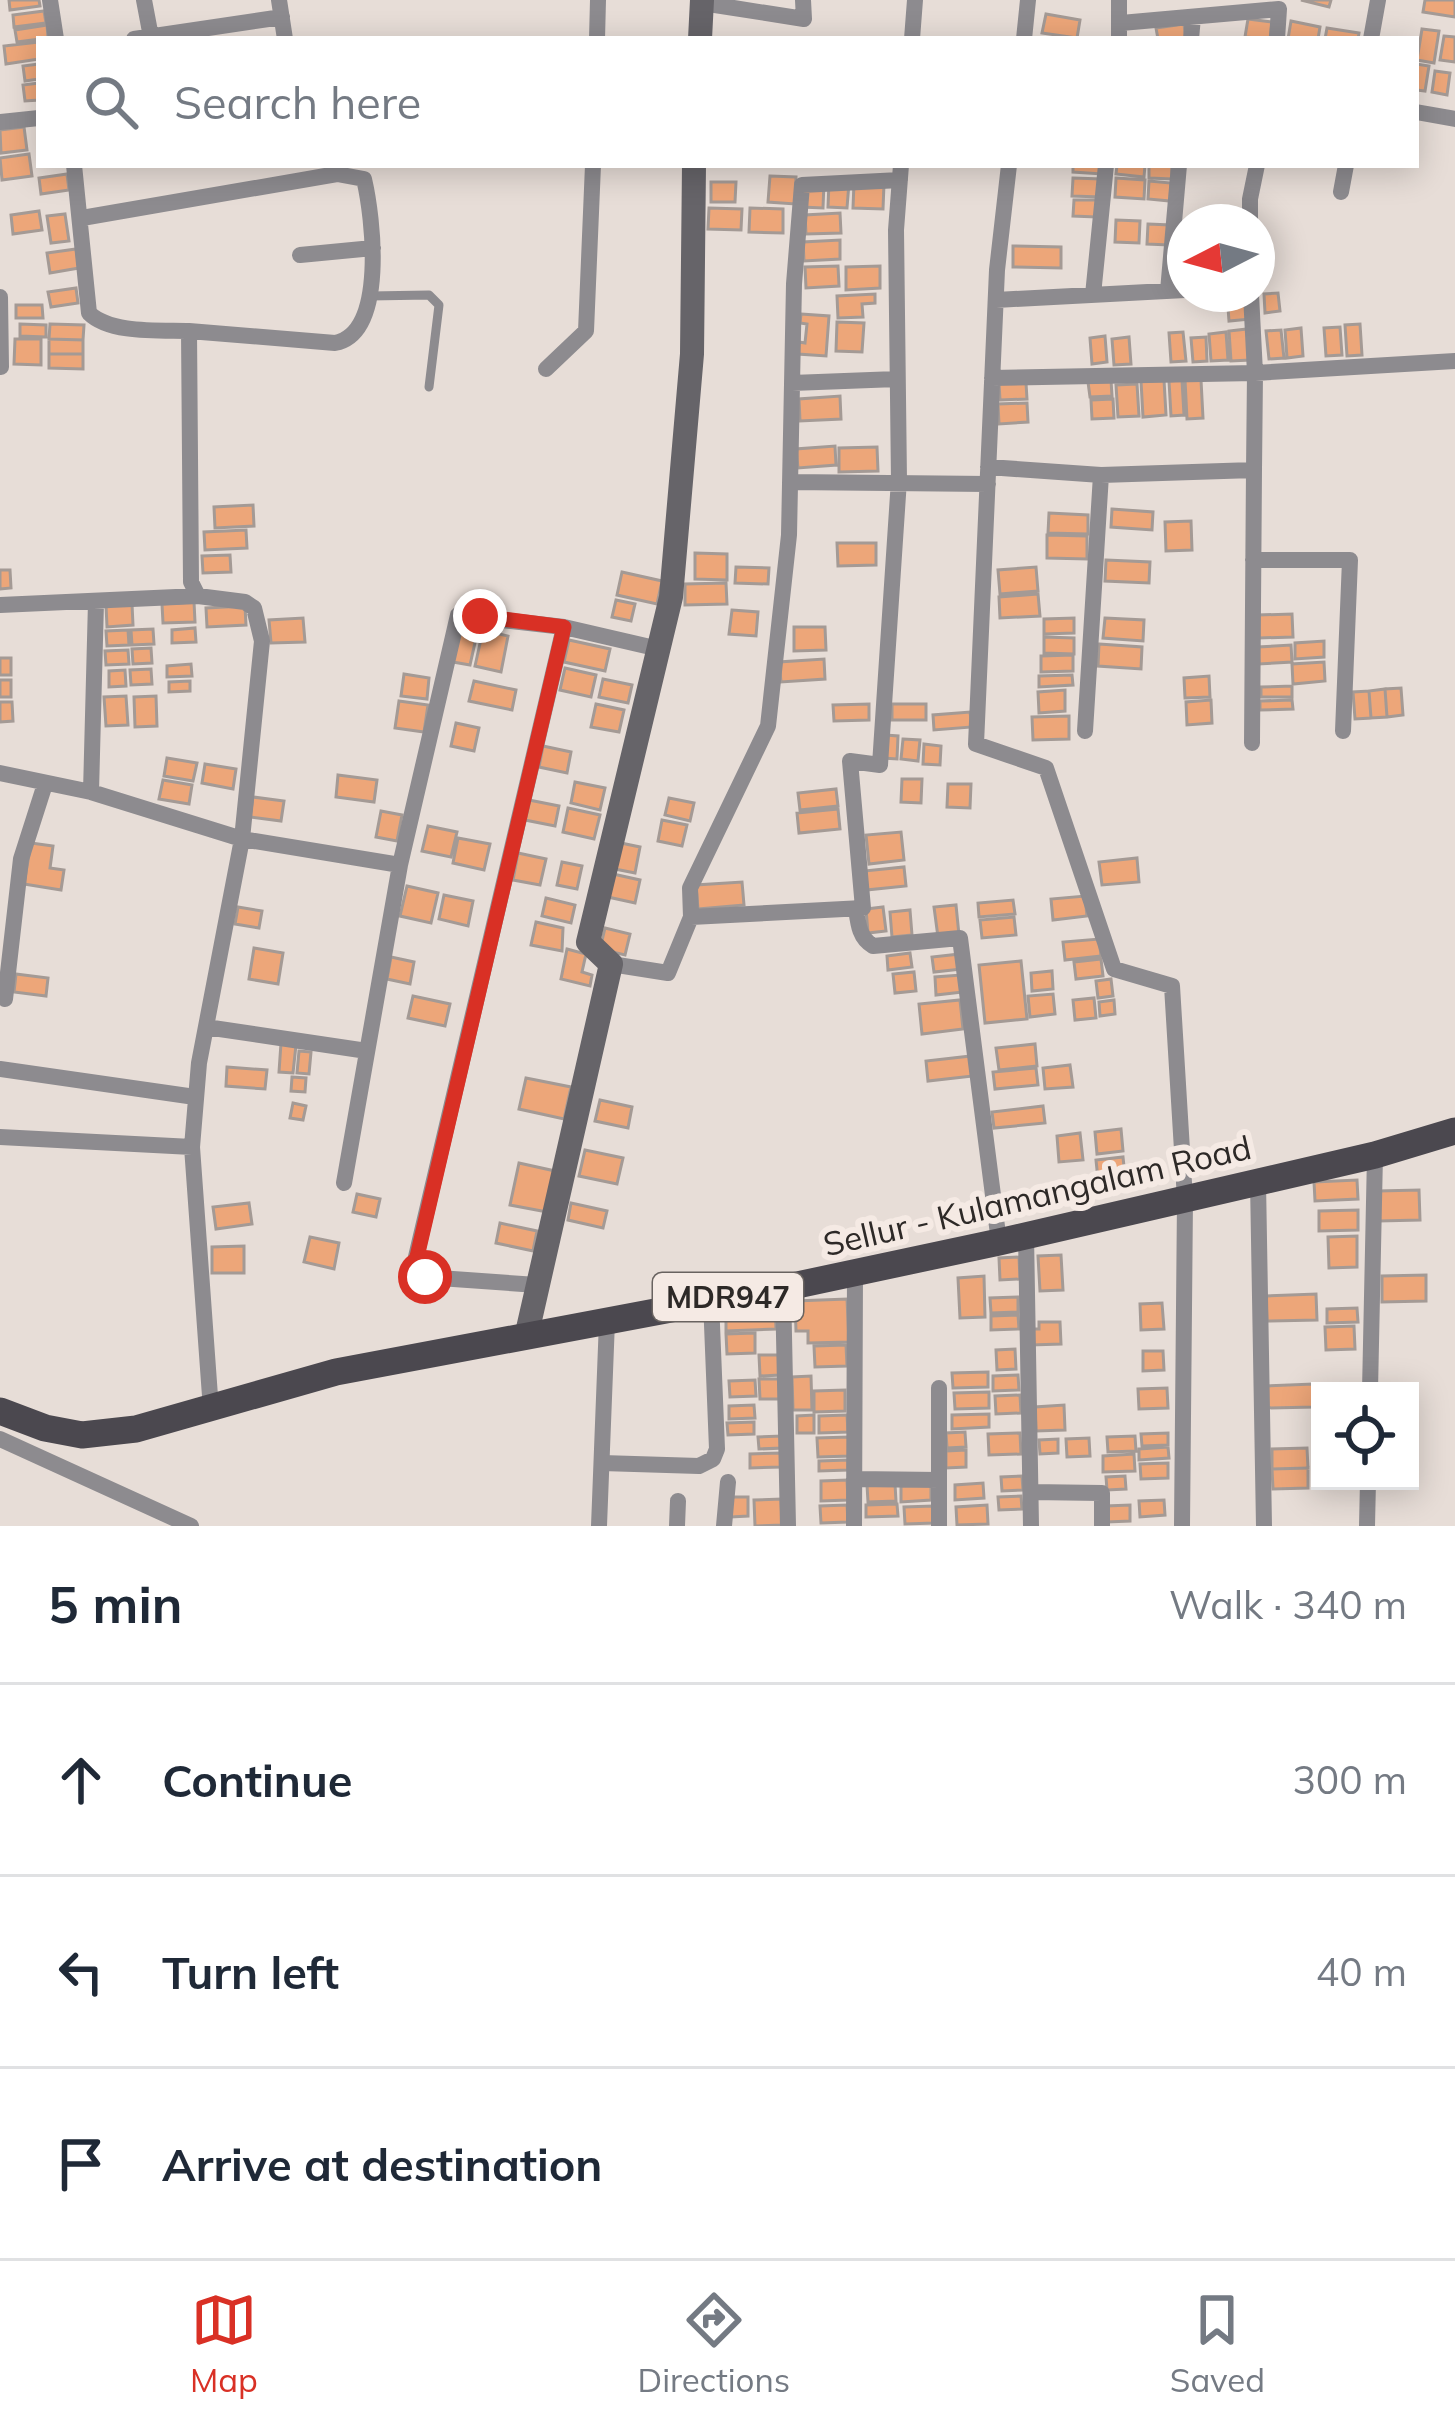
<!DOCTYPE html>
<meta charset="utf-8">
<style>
:root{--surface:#fff;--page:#f6f6f7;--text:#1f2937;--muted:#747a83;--line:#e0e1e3;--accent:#d93025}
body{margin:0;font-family:Mulish,sans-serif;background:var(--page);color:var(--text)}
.controls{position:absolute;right:36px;bottom:36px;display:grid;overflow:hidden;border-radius:0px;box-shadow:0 6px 30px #0003}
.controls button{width:108px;height:108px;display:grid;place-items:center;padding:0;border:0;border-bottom:3px solid var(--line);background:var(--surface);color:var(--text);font:60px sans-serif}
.compass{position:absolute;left:1167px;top:204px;width:108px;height:108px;border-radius:50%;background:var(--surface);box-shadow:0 6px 30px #0003;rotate:264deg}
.stop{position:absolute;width:36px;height:36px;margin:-27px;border:9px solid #d93025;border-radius:50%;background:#fff}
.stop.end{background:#d93025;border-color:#fff;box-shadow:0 3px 12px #0008}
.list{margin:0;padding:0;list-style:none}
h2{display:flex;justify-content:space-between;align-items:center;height:156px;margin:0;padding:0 48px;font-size:51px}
h2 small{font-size:39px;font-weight:400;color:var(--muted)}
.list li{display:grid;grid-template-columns:78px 1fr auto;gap:36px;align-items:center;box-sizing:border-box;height:192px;padding:0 48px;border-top:3px solid var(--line)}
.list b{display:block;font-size:45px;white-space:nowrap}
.list em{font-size:39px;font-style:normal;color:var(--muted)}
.icon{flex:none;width:66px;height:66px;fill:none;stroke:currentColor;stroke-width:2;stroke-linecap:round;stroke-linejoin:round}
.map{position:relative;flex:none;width:1455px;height:1526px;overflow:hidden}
.search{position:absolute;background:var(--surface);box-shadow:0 6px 30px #0003;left:36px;right:36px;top:36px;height:132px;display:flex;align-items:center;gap:30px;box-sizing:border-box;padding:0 42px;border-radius:0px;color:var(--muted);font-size:45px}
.sheet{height:732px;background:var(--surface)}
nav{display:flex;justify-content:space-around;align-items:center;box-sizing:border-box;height:168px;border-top:3px solid var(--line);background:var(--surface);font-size:33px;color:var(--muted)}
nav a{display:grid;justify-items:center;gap:6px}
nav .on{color:var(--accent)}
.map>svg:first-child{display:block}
.building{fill:#eda679;stroke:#a49a95;stroke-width:3}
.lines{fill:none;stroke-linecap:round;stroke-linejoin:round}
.lane{stroke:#8d8b8f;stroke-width:9}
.street{stroke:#8d8b8f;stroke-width:16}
.secondary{stroke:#666469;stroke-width:24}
.primary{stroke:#4b484f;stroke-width:27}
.route{stroke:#d93025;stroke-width:15}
.labels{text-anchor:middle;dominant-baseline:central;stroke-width:12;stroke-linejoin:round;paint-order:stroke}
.shield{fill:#f5eae4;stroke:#696360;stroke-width:3}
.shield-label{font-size:30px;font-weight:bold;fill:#2d2927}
.street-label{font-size:33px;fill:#2d2927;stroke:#f5eae4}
</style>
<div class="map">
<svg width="1455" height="1526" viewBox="0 0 1455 1526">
<rect width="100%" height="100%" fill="#e7ddd7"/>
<path class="building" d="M9,0H39L40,6L10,10Z
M1301,0H1331L1329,7Z
M1425,0H1455V17L1423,12Z
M44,11L46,23L14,27L13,15Z
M1046,14L1080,20L1077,38L1042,33Z
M1248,19L1272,22L1270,39L1245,37Z
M1291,21L1320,27L1318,39H1288Z
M1184,24L1186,39H1158L1156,28Z
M47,25L48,38L17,42L15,30Z
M1327,28L1359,33L1358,39H1325Z
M1422,29L1439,31L1434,63L1417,60Z
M1444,36L1455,37V62L1440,60Z
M39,42V59L6,64L4,46Z
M39,64V79L25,81L23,66Z
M1416,64L1429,66L1425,91L1416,90Z
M1435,71L1450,73L1447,95L1432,92Z
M39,83V100L25,101L23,85Z
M24,127L27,150L1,153L0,130Z
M29,154L32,176L2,180L0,158Z
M1073,165H1102V174L1073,172Z
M1117,165H1145L1144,177L1116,174Z
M1149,165H1172V179L1149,178Z
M67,174L69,190L41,194L39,178Z
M770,176L796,177L795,204L768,202Z
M1073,178L1101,179V197L1072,196Z
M1116,178L1145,180L1144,199L1115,197Z
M803,181L824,182L823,208L802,207Z
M1149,181L1171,183L1170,201L1148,199Z
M711,182H736L735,202H711Z
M829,182L849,183L847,208L828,207Z
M854,183L884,184L883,209L853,208Z
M1074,200H1097L1096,217L1073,216Z
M709,208L742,209L741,230L708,229Z
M750,208L783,209V233L749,232Z
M39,211L42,230L13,234L11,215Z
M840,213L841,233L806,234L805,215Z
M65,214L69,241L51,243L47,216Z
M1116,220L1140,221L1139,243L1115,242Z
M1148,224L1170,225L1169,245L1147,244Z
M840,240V259L804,261L803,242Z
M1013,246L1061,247V268L1013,267Z
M76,249L79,268L50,273L47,253Z
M838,266L839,286L806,288L805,267Z
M880,266V288L846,290V267Z
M76,288L78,303L51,307L48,292Z
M1278,293L1280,311L1265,313L1264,294Z
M875,294V303L862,304L863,317L838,318L837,296Z
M1227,294H1249L1251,319L1229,321Z
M16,305H42L43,318H16Z
M801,314L829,316L826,356L798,354L799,342L805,343L807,324L800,323Z
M837,322L864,323L862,352L836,351Z
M20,324L46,325V337L20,336Z
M50,324L84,325L83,340L49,339Z
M1360,324L1362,355L1347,356L1345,325Z
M1340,327L1342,355L1326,356L1324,328Z
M1301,328L1303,356L1287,358L1285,330Z
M1247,329L1250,360L1231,361L1229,331Z
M1281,330L1284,358L1269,359L1266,331Z
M1183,332L1186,361L1171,362L1169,333Z
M1226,332L1228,360L1211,361L1209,334Z
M1105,336L1107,362L1092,364L1090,338Z
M1129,337L1131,364L1114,365L1112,339Z
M1206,337L1207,361L1193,362L1191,338Z
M15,339H41V365L14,364Z
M49,339L83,340V354H49Z
M49,354H83V369L49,368Z
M1111,380L1112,396L1090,397L1088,382Z
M1164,380L1166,415L1143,417L1141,381Z
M1182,380L1184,415L1171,416L1169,381Z
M1185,380H1201L1203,418L1187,419Z
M999,383H1026L1027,399L1000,400Z
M1137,384L1139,416L1118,417L1116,385Z
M840,396L841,419L800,421L799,399Z
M1113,399L1114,418L1092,419L1091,400Z
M1027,403L1028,422L999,424L998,404Z
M835,446L836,465L798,468L796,449Z
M877,447L878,471L839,472V448Z
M253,505L254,526L215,528L214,507Z
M1112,509L1153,512L1152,530L1111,527Z
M1049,513L1088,515V534L1048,533Z
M1191,521L1192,550L1166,551L1165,522Z
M246,530L247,548L205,550L204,532Z
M1047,535L1087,536V559L1047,558Z
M837,543H876V565L838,566Z
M695,553L727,554V580L695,579Z
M230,555L231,572L203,573L202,556Z
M1106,560L1150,562L1149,583L1105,581Z
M736,567L769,568L768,584L735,583Z
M1036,567L1038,591L1000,594L998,570Z
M0,570H10L11,588L0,589Z
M622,572L662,581L657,604L617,595Z
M726,583L727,604L685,605V584Z
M1038,594L1040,616L1000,618L999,597Z
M616,600L635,604L631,621L612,617Z
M194,602L195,622L163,623L162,604Z
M132,604L133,625L107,627L106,605Z
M245,606L246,625L207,627L206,608Z
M732,610L758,612L756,636L729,634Z
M1292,614L1293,637L1259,638L1258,615Z
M303,618L305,642L271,643L269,620Z
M1074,618V633L1044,634V619Z
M1105,618L1144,620L1143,641L1103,638Z
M462,625L478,629L470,665L453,662Z
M794,627H825L826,650L794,651Z
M195,628L196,642L172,643V630Z
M153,629L154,644L132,645L131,630Z
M128,630L129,645L107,646L106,631Z
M483,630L508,636L501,672L475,666Z
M1044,637L1074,638V654L1044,653Z
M569,640L610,649L605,671L564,662Z
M1324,641V657L1295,659V643Z
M1099,644L1142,647L1141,669L1098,666Z
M1291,645L1292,662L1259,664L1258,647Z
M151,648L152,663L133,664L132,649Z
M128,650L129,664L106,665L105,651Z
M1073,655V671L1041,672V656Z
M0,658H11V675H0Z
M824,659L825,679L781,682L779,662Z
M1324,662L1325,681L1293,684L1292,664Z
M191,664L192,676L167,677V666Z
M565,668L596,675L591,697L560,690Z
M151,669L152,684L131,685L130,670Z
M125,670L126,686L109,687V671Z
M404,674L429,678L427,699L401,696Z
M1072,675L1073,685L1039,687V676Z
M1209,676L1210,697L1185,698L1184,678Z
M603,679L632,685L628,703L599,697Z
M0,680H11V697H0Z
M190,681V691L169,692V682Z
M474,681L516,690L512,710L469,701Z
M1292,686V697H1261V687Z
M1401,688L1403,715L1387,717L1385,689Z
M1385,689L1387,717L1371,718L1369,691Z
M1065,690V711L1039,713L1038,692Z
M1369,691L1371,718L1355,719L1353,692Z
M126,696L128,725L106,726L104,697Z
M156,696L157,726L135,727L134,697Z
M1211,700L1212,723L1187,725L1186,702Z
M1292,700L1293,709L1260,710V701Z
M399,701L428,705L424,732L395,728Z
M0,702H12L13,721L0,722Z
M596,704L624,710L619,732L591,727Z
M869,704V720L834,721L833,705Z
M892,704H926V720H892Z
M970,712L972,727L934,730L933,715Z
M1069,716V739L1033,740L1032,717Z
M456,723L479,728L474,751L451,746Z
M885,735L898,736L897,759L883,758Z
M903,739L920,740L918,761L901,759Z
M924,744L941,746L940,765L923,764Z
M543,746L571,752L567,773L539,767Z
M167,758L197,763L193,781L164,776Z
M205,764L236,769L233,789L202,783Z
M338,775L377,780L374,802L336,797Z
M902,779H922L921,803L901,802Z
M163,780L192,785L189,804L159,799Z
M575,782L605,788L600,810L571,803Z
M948,784H971L970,808L947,807Z
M836,789L838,806L800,810L798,793Z
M253,797L284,801L281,821L250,817Z
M669,798L694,803L690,821L665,815Z
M529,800L559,806L555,826L525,820Z
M568,808L600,815L594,839L563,832Z
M838,809L840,829L799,833L797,813Z
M381,811L402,815L397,841L376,837Z
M662,820L687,825L682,846L658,841Z
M428,826L457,832L451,857L422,851Z
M901,832L904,860L869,864L866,835Z
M458,838L490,844L484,870L453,863Z
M31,843L53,846L50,868L64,870L61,890L24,884Z
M621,843L640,847L635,873L615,869Z
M518,853L546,859L540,885L513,880Z
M1137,858L1139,882L1102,885L1099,862Z
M562,862L582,866L577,889L557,885Z
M904,867L906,886L866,890L864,871Z
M613,874L640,880L635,903L608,897Z
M742,882L744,905L698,909L696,885Z
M407,886L438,893L431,923L400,916Z
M444,895L473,901L468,926L439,919Z
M1085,896L1087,916L1053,920L1051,899Z
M546,898L575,905L571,923L542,916Z
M1013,900L1015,914L979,917L978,903Z
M956,905L959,935L938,937L934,907Z
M238,907L262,911L259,928L235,924Z
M883,907L886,931L868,933L866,909Z
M910,910L912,935L892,937L890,912Z
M1014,917L1016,935L982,938L980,920Z
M536,922L563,928L562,951L531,945Z
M605,928L630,934L625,955L600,949Z
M1099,939L1101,956L1065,960L1063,942Z
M254,948L283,953L278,984L249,979Z
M567,949L586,954L582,972L592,975L590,986L561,979Z
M910,953L912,967L888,970L887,956Z
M960,954L962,969L934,972L932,957Z
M391,957L414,962L410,984L387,979Z
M1101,959L1103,976L1076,979L1074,962Z
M1021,961L1027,1019L985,1023L979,965Z
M1052,971L1053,989L1032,991L1031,973Z
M914,972L916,991L895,993L893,974Z
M16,974L48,978L46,996L14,992Z
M961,975L963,992L936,995L935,977Z
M1111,979L1113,996L1098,998L1096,981Z
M1053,994L1055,1014L1030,1017L1028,996Z
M413,996L450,1004L445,1026L408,1018Z
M1094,998L1096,1018L1075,1020L1073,1000Z
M960,1000L963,1029L922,1034L919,1004Z
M1114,1000L1115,1014L1100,1016L1099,1002Z
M281,1043L296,1045L293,1073L279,1072Z
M1035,1044L1037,1066L999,1070L996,1048Z
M299,1051L311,1052L309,1074L297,1073Z
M971,1056L973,1076L928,1081L926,1061Z
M1070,1065L1073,1087L1045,1089L1043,1068Z
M227,1067L267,1070L265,1089L226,1086Z
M1036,1068L1038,1085L995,1089L993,1072Z
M292,1077L306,1078L305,1092L291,1091Z
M526,1078L571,1087L564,1119L519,1109Z
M600,1100L632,1107L628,1128L595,1121Z
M293,1103L306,1106L303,1120L290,1118Z
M1043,1106L1045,1123L994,1128L992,1112Z
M1121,1129L1123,1151L1097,1154L1095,1132Z
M1080,1133L1083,1160L1059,1162L1057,1136Z
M585,1150L623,1158L617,1184L579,1176Z
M1123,1157L1126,1186L1099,1189L1096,1160Z
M519,1163L555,1171L547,1212L510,1205Z
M1357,1180L1358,1199L1315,1201L1314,1182Z
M1419,1190L1420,1220L1379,1221L1378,1191Z
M357,1194L380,1199L376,1217L353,1212Z
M249,1203L252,1224L216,1229L213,1207Z
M571,1203L607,1211L603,1228L568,1220Z
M1358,1210V1230L1319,1231V1211Z
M500,1223L537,1231L533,1251L496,1243Z
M1357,1236V1267L1329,1268L1328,1237Z
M310,1237L339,1243L334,1269L304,1262Z
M244,1246V1273H212V1247Z
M1061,1255L1063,1290L1040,1291L1038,1256Z
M1019,1257L1020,1279L1000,1280L999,1258Z
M1426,1275V1301L1382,1302V1276Z
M984,1276L985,1317L960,1318L958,1278Z
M1316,1294L1317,1320L1267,1321L1266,1296Z
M1018,1297V1312L991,1313L990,1298Z
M847,1299L849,1342L808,1343V1331H796L795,1301Z
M1162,1303L1164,1329L1141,1330L1140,1304Z
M775,1306L776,1329L726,1331V1307Z
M1357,1308L1358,1322L1327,1323V1309Z
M1018,1315L1019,1329L991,1330V1316Z
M1039,1322H1060L1061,1344L1031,1345L1030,1329H1039Z
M1354,1326L1355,1349L1326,1350L1325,1327Z
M755,1333V1353L727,1354L726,1334Z
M846,1345L847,1366L815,1367L814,1346Z
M1015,1349L1016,1369L997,1370L996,1350Z
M1143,1351H1163L1164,1370L1143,1371Z
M759,1355H779L780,1375L760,1376Z
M988,1372V1387L953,1388L952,1373Z
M1018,1375L1019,1390L993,1391V1376Z
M811,1376L812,1410H793L792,1377Z
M759,1379H780V1399H760Z
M755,1380L756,1396L730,1397L729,1381Z
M1313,1384L1314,1407L1265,1408V1386Z
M1167,1388L1168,1408L1139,1409L1138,1389Z
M845,1390V1411L814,1412V1391Z
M989,1392V1408L955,1409L954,1393Z
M1020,1395L1021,1413L996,1414L995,1396Z
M754,1405L755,1418L729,1419V1406Z
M1064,1405L1065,1430L1036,1431L1035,1407Z
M989,1414V1427L952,1429V1415Z
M814,1415V1433H797V1416Z
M847,1415L848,1432L819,1433V1416Z
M754,1422V1434L728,1435L727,1423Z
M965,1432L966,1447L947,1448L946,1433Z
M1020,1433L1021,1454L989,1455L988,1434Z
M1168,1433V1445L1142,1446L1141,1434Z
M782,1436L783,1448L759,1449L758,1437Z
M1135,1436L1136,1451L1108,1452L1107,1437Z
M849,1437L850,1456L818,1457L817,1438Z
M1089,1438L1090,1456L1067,1457L1066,1439Z
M1058,1439V1453L1040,1454L1039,1440Z
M1168,1447L1169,1458L1139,1460V1449Z
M1307,1448L1308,1468L1272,1469V1449Z
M966,1450V1467L946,1468V1451Z
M781,1453V1467L750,1468V1454Z
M1134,1454L1135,1471L1103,1472V1456Z
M848,1460V1470L819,1471V1461Z
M1168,1463V1478L1141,1479L1140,1464Z
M1308,1468V1488L1273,1489L1272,1469Z
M1022,1476L1023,1490L1002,1491L1001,1477Z
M1125,1476L1126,1489L1107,1490L1106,1477Z
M847,1480L848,1500L821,1501V1481Z
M983,1483L984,1498L955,1500V1485Z
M895,1484L896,1501L868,1502L867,1485Z
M931,1485V1500L901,1502V1486Z
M1021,1496L1022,1509L999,1510L998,1497Z
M731,1497H748V1516L731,1517Z
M781,1499L782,1525L755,1526L754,1500Z
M1164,1500L1165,1515L1140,1517L1139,1501Z
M897,1504L898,1516L866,1517V1505Z
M847,1505L848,1522L821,1523L820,1506Z
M987,1505L988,1524L957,1525L956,1507Z
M1130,1505V1521L1107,1522L1106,1506Z
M933,1506L934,1523L905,1524L904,1507Z"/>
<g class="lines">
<path class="lane" d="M370,296L429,295L439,305L429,387"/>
<path class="street" d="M50,0L56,39
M144,0L151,37
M279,0L285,39
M1119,0V39
M702,3L804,19L803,0
M1121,23L1279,9L1277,39
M134,39L282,17
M597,39L598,0
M912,39L915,0
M1024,39L1028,0
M1191,39L1193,17
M1371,39L1378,0
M1416,112L1455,119
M0,122L39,118
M74,165L89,313C110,334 161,330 189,331L191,582L198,596L245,602L254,608L262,641L242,839L400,865
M1009,165L997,270L976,744L1046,768L1114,969L1172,986L1185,1199L1182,1526
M1341,192L1346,165
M82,218L337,174L364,179C373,217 387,333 335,343L189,331
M1250,222V199L1257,165
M300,255L373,248
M1168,291L1179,165
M1251,294L1255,373L1455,361
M1093,295L1106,165
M0,297L1,367
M996,300L1185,290
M546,369L586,331L593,165
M992,378L1255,373L1254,470L1101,475L1085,731
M792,383L897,379
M988,467L1101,475
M790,482L988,484
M1253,560H1350L1343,731
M0,605L198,596
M1252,743L1254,470
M0,773L91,792L242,839L199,1063L192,1147L211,1410
M91,792L96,602
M856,908C858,923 859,938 873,946L960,938L999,1242
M691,917L690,888L768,726L789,535L794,284L802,185L900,180
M611,964L668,973L691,917L863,908L850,761L880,765L899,480L896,230L901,165
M5,999L21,859L45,784
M206,1027L367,1051
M0,1069L195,1097
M0,1137L192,1147
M1258,1182L1264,1526
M344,1183L400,865L458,615L564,627L659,649
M1026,1235L1031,1526
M537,1285L425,1277L415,1261L564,627
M783,1288L788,1526
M1370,1391L1375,1155
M0,1439L191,1526
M602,1463L699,1466L713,1459L717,1449L711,1300
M854,1479L939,1480
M1031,1492L1102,1493V1526
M599,1526L607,1321
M677,1526L678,1501
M724,1526L728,1482
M854,1526L855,1272
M939,1526V1388
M1367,1526L1368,1481"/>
<path class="secondary" d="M700,39L702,0
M527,1333L611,964L588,942L671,597L692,354L694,165"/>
<path class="primary" d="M0,1411L45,1428L82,1435L136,1429L336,1372L783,1288L999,1242L1375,1155L1455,1131"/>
</g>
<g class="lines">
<path class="route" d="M425,1277L416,1261L564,627L480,616"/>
</g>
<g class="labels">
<rect class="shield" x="653" y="1273" width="150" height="48" rx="9"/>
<g class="shield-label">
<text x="728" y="1297">MDR947</text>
</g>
<g class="street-label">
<text transform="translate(1037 1195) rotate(-13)">Sellur - Kulamangalam Road</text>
</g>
</g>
</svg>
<div class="controls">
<button><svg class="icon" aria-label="locate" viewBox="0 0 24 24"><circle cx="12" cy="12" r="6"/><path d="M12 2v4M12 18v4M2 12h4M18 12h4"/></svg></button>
</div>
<svg class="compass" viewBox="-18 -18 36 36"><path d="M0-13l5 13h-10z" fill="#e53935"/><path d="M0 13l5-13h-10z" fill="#747a83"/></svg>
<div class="stop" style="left:425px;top:1277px"></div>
<div class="stop end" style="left:480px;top:616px"></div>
<div class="search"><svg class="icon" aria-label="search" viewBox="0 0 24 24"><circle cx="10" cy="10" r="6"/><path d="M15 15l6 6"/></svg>Search here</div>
</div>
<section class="sheet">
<h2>5 min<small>Walk · 340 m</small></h2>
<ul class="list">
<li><svg class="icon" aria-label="ahead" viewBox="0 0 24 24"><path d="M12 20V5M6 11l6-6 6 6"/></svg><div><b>Continue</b></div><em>300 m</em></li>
<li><svg class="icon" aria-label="left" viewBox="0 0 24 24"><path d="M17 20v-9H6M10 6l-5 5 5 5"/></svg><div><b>Turn left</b></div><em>40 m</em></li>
<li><svg class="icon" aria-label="arrive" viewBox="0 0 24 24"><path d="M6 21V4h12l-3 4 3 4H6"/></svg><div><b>Arrive at destination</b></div></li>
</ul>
</section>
<nav>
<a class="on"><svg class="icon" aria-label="map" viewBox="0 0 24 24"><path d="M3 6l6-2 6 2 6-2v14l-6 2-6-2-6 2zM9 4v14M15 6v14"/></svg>Map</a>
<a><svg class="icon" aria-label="directions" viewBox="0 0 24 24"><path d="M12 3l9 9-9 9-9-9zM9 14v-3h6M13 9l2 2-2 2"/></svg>Directions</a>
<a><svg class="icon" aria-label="saved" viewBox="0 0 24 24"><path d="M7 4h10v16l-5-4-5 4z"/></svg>Saved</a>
</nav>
